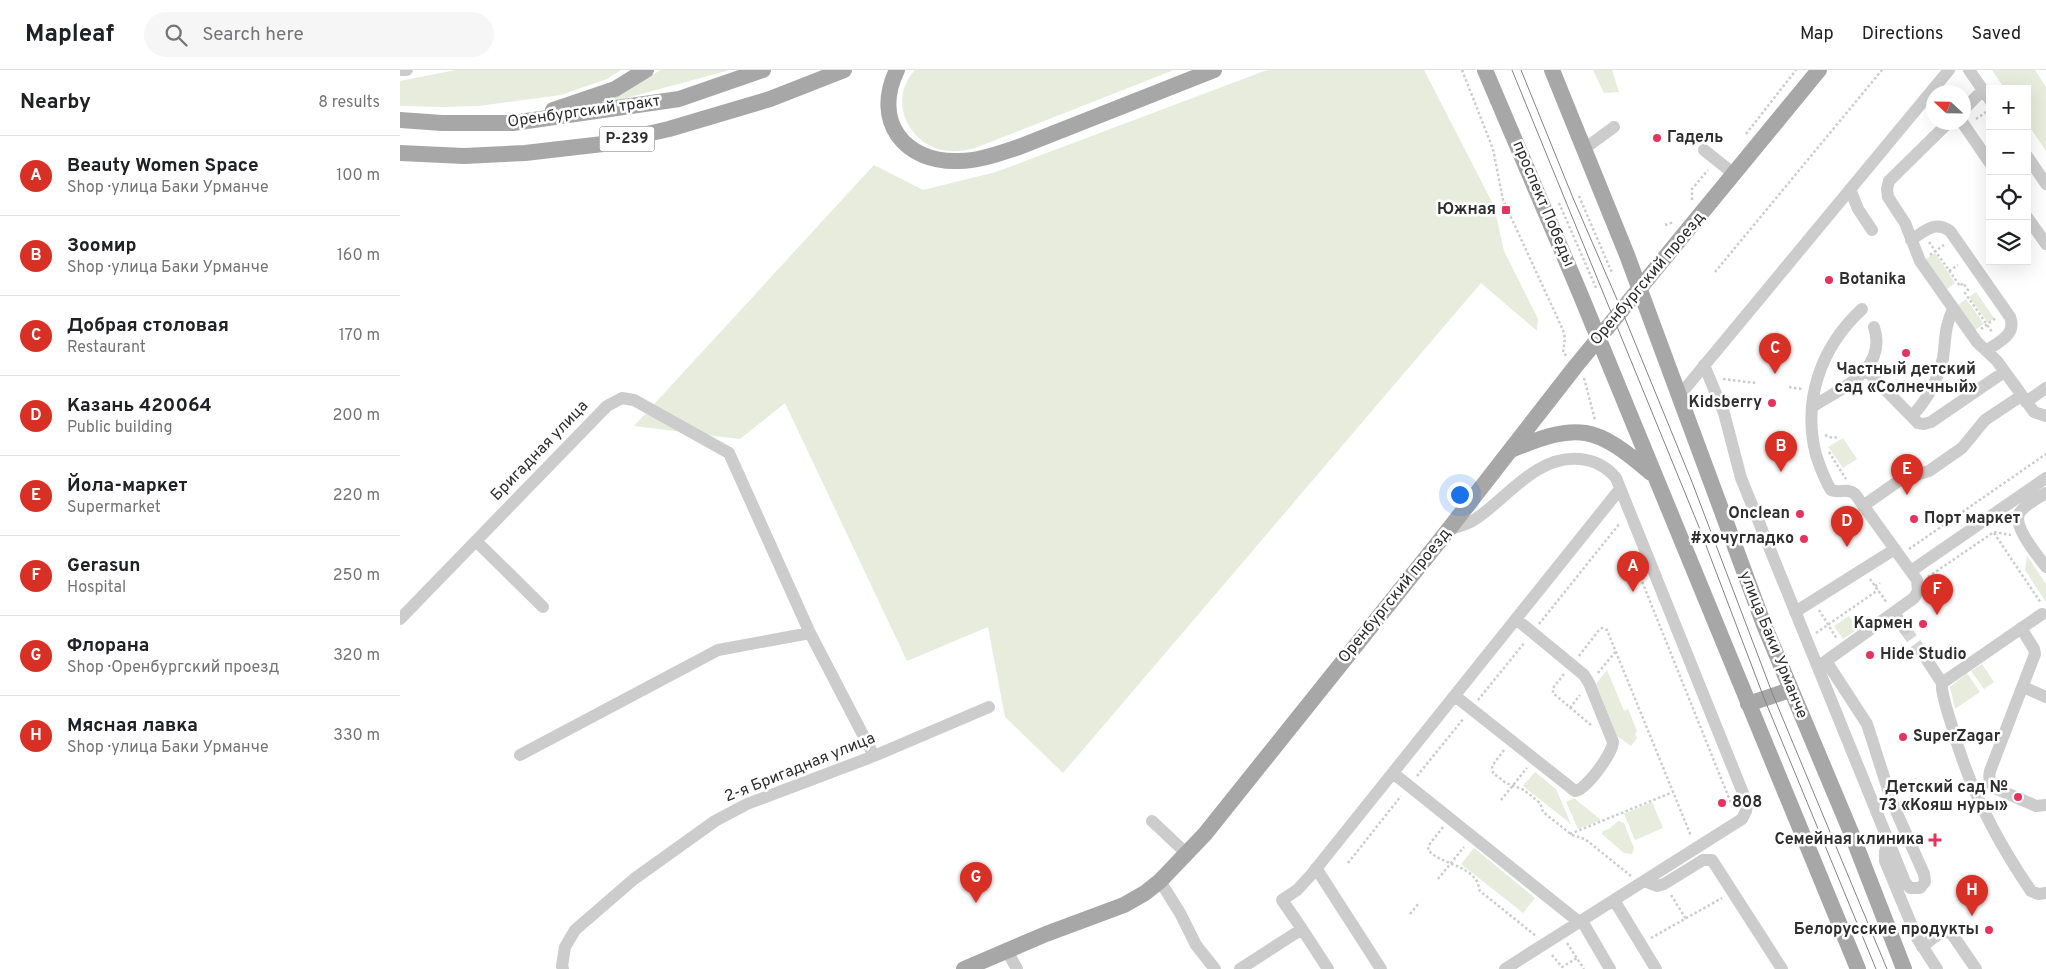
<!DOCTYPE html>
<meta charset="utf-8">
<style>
:root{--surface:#fff;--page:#f6f6f6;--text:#202124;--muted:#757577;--line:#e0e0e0;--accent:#d93025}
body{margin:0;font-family:Overpass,sans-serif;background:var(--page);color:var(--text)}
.controls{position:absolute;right:15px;top:15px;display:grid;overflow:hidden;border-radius:0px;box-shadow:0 5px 20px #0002}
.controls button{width:45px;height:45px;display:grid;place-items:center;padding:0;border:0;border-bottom:1px solid var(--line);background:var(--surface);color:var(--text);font:25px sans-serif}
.compass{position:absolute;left:1526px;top:15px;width:45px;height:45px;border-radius:50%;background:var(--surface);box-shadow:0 5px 20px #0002;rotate:292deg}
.you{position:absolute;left:1059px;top:424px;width:18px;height:18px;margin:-12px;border:4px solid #fff;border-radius:50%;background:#1a73e8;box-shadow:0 0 0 8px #1a73e833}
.badge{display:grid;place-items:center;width:32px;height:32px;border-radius:50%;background:var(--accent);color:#fff;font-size:16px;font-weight:700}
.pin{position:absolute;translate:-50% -41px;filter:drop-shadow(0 1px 2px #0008)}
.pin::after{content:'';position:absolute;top:26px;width:18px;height:15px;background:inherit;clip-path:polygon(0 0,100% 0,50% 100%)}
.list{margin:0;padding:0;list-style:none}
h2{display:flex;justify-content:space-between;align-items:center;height:65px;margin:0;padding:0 20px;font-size:21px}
h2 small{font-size:16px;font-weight:400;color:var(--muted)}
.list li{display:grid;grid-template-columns:32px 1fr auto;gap:15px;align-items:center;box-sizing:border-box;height:80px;padding:0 20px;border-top:1px solid var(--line)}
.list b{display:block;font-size:19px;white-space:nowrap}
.list p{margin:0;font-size:16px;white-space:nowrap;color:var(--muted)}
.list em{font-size:16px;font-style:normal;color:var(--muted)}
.icon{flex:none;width:28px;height:28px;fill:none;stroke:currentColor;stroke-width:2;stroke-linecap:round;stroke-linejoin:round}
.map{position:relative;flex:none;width:1646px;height:899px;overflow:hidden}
header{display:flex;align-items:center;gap:30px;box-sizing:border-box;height:70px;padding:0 25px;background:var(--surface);border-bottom:1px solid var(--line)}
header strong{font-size:24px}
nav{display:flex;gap:28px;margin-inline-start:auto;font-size:18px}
.search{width:350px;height:45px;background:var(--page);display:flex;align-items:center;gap:12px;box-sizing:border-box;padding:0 18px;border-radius:28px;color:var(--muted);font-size:19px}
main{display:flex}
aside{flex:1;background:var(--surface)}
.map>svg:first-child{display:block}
.green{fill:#e7ecdd}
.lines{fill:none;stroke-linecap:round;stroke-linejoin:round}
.minor-tunnel{stroke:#d5d5d5;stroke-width:12;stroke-dasharray:12 6;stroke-linecap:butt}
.path{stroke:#ccc;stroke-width:2.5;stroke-dasharray:2.5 2.5;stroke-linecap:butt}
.minor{stroke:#ccc;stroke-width:12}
.major{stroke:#a7a7a7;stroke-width:16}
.tram{stroke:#848484;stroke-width:1}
.poi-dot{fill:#e4335d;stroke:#fff;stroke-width:2}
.labels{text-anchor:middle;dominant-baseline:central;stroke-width:5;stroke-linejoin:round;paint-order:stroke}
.shield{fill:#fff;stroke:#6d6d6d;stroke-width:1}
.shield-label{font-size:15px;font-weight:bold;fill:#2f2f2f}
.street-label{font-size:16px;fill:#2f2f2f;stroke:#fff}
.poi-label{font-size:16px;font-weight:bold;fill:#2f2f2f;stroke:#fff;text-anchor:end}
</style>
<header>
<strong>Mapleaf</strong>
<div class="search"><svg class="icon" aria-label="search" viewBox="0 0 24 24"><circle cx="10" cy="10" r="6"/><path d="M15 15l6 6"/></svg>Search here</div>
<nav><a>Map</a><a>Directions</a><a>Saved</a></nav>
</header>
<main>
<aside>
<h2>Nearby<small>8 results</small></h2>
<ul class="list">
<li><span class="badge">A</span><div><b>Beauty Women Space</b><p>Shop · улица Баки Урманче</p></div><em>100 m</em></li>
<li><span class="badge">B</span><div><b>Зоомир</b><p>Shop · улица Баки Урманче</p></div><em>160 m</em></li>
<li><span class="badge">C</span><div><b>Добрая столовая</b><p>Restaurant</p></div><em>170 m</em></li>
<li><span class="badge">D</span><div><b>Казань 420064</b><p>Public building</p></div><em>200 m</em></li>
<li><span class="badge">E</span><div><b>Йола-маркет</b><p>Supermarket</p></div><em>220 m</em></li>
<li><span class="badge">F</span><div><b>Gerasun</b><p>Hospital</p></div><em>250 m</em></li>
<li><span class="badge">G</span><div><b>Флорана</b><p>Shop · Оренбургский проезд</p></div><em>320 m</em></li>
<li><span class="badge">H</span><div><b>Мясная лавка</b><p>Shop · улица Баки Урманче</p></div><em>330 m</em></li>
</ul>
</aside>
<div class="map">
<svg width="1646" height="899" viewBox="0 0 1646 899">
<rect width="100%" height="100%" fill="#fff"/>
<path class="green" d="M56,0H221L207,9L161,25L78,36L42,37L0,36V11Z
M261,0H330L197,36L259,1Z
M515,0H774L575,78C561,82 547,83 533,77C503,64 491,25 515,0Z
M867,0H1024L1094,136L1104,181L1138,249L1137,261L1081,213L663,703L605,647L588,557L507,591L385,333L340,369L234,356L474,95L523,120L596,102Z
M1193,0H1212L1219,22L1204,23Z
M1592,0H1635L1646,17V81L1627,53V19H1605Z
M1535,183L1555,213L1547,219L1526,189Z
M1576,222L1594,248L1588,253L1569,227Z
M1566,229L1584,254L1575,260L1558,235Z
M1443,368L1457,389L1443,398L1428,377Z
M1627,486L1646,514V532L1625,500Z
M1449,546L1458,559L1443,569L1434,556Z
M1582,594L1594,612L1584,619L1571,601Z
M1207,600L1224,641L1228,639L1237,661L1235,664L1237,668L1231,676L1217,666L1196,614Z
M1567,603L1580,622L1555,639L1550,617Z
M1135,702L1156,719L1171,754L1123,716Z
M1174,728L1201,750L1178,759L1166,732Z
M1252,732L1263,758L1235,770L1224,744Z
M1218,751L1224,753L1234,778L1232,784L1224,783L1202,764L1203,761L1209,759Z
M1074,778L1135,828L1123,843L1061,794Z"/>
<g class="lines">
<path class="minor-tunnel" d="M1505,559L1525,587"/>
<path class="path" d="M1062,0L1093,79L1103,130L1163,260L1165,268L1163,283L1167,286
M1576,49L1586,42
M1346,64L1396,0
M1179,126L1212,203
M1292,130V119L1308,100
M1159,133L1197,220
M1265,155L1274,152
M1529,172L1560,216L1563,213L1568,220L1565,223L1592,262
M1530,185L1544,175
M1549,201L1558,195
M1315,202L1482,0
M1581,259L1597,247
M1184,308L1195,350
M1323,309L1356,313
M1389,317L1402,319
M1425,365L1432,368L1438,367
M1429,382L1446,409
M1594,463L1641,533
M1509,479L1646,384
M1236,493L1237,499L1333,738
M1528,507L1594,462L1611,465
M1470,509L1487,533
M1475,516L1480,513
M1419,540L1437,569
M1139,554L1220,453
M1416,563L1478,520
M1179,586L1199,560L1202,558L1207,560L1291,766
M1198,603L1216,581
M1164,604L1153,618V623L1192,656
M1078,630L1125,572
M1170,638L1180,625
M1104,680L1092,696L1093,703L1106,713L1124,720L1140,733L1143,742L1172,765L1185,769L1231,806
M1017,706L1064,648
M1101,730L1127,698
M1043,757L1029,775L1028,780C1041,794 1065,794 1076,810C1079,813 1078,817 1080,821L1136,866
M1170,764L1273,722
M948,793L1001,726
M1038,809L1064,777
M1271,825L1286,849
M1010,844L1019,833
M1251,868L1322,828
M1167,873L1184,899
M1152,885L1162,897L1177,888"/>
<path class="minor" d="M0,0H7
M1569,0L1590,30
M1564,39L1583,20
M1549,52L1489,111L1487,119L1488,127L1505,153L1520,191L1577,272L1597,291L1634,342L1646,346
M1562,52L1590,93
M1184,79L1214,57
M1304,80L1334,104
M1627,86L1646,114
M1450,119L1458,139L1472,160
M1627,147L1646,174
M1511,170C1525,161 1535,150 1550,161L1610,247C1617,265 1598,272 1586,281
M1304,295L1324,343L1341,408L1505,812L1510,818H1520L1525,812L1524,804L1492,732L1467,654L1426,591
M1467,301L1518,353L1524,354L1531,352L1604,302
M1279,326L1549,0
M1626,332L1646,318
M1412,337C1441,318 1488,300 1474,257
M1512,346C1527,330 1538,310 1543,288C1546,268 1544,259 1553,239
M1646,423C1638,428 1626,434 1620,442C1611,455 1638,486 1646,497
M1463,436L1500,410L1529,401L1562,378L1585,350L1621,326
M1049,459C1059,457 1069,454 1077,448C1109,426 1136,386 1179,389C1194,390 1206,396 1216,408L1347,733L1346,741L1342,749L1105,899
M76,471L143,537
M1511,501L1646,408
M1395,542L1495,479
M1494,543L1505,559
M1642,544L1542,613V619C1544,632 1548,644 1552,656C1568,716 1596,770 1631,821L1638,824L1646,823
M0,549L207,336L222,328L234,330L329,383L410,563L474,686
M1621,558L1634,579L1635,584L1590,701C1588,709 1590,715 1597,719L1636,736L1646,735
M1525,587L1542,613
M1419,596L1514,528L1518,521L1517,510L1455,424C1447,417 1440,424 1431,420C1424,409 1420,397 1416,385C1402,330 1421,277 1462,239
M1623,617L1646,627
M1055,626L1175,721C1185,721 1213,683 1213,672L1189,613L1184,605L1116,549
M120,685L318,580L410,563
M993,703L1179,852
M752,751L787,784
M1488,771L1485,782V791L1517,868L1537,899
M916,798L981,899
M760,811L780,843L796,875L815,899
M1244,811L1257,816L1264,814L1303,790H1312L1382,899
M1214,830L1256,899
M1182,851L1210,899
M902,859L882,830L897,820L911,805L1220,419
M1522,877C1530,871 1542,858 1552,864L1576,899
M607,881L617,899
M163,899L162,896L165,877L175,860L234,809L315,751L347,734L474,686L589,637
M840,899L902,859L928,899"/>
<path class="major" d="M497,0C472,51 504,93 559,91C580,91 600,83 619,77L814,0
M1085,0L1179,221L1458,899
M1152,0L1227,185L1364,555L1450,760L1504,899
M153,40L215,19L246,0
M0,50L42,53H113L279,29L363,0
M0,83L64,86L125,83L203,74L269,59L370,29L444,0
M1111,380C1179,352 1195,355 1251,403
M1348,634L1390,620
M564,899L646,864L724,835L745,823L760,811L805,764L1049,459L1175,297L1419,0"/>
<path class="tram" d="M1112,0L1299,457L1364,628L1476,899
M1121,0L1173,128L1222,241L1292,412L1373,625L1487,899"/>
</g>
<g class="poi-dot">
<circle cx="1257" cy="68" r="5"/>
<rect x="1101" y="135" width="10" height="10" rx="2.5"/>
<circle cx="1429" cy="210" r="5"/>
<circle cx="1506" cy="283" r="5"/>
<circle cx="1372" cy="333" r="5"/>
<circle cx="1400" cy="444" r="5"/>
<circle cx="1514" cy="449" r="5"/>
<circle cx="1404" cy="469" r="5"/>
<circle cx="1523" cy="554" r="5"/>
<circle cx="1470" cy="585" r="5"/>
<circle cx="1503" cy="667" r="5"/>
<circle cx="1618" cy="727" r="5"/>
<circle cx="1322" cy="733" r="5"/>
<path d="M1532.5 762.5h5v5h5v5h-5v5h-5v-5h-5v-5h5z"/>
<circle cx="1589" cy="860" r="5"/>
</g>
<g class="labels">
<rect class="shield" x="199.5" y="56.5" width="55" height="25" rx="4"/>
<g class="shield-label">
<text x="227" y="69">Р-239</text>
</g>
<g class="street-label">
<text transform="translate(184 42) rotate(-8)">Оренбургский тракт</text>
<text transform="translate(1143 134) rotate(67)">проспект Победы</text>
<text transform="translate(1248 209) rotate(-50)">Оренбургский проезд</text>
<text transform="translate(140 381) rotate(-46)">Бригадная улица</text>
<text transform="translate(995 526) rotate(-51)">Оренбургский проезд</text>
<text transform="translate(1373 575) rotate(68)">улица Баки Урманче</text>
<text transform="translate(400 698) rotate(-22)">2-я Бригадная улица</text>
</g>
<g class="poi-label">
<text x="1267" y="68" text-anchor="start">Гадель</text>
<text x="1096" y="140">Южная</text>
<text x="1439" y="210" text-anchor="start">Botanika</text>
<text x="1506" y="300" text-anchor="middle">Частный детский<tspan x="1506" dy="18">сад «Солнечный»</tspan></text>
<text x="1362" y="333">Kidsberry</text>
<text x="1390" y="444">Onclean</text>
<text x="1524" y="449" text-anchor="start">Порт маркет</text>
<text x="1394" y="469">#хочугладко</text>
<text x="1513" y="554">Кармен</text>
<text x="1480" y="585" text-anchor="start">Hide Studio</text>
<text x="1513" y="667" text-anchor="start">SuperZagar</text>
<text x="1608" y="718">Детский сад №<tspan x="1608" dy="18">73 «Кояш нуры»</tspan></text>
<text x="1332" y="733" text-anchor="start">808</text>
<text x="1524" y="770">Семейная клиника</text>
<text x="1579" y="860">Белорусские продукты</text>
</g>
</g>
</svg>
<div class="controls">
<button>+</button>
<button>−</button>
<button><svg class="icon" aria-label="locate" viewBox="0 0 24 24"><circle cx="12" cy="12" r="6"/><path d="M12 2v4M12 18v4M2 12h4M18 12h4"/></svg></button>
<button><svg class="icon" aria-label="layers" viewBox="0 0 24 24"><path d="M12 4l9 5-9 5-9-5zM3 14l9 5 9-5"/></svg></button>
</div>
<svg class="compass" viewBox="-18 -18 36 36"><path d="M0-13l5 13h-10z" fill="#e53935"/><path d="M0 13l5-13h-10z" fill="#757577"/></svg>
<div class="you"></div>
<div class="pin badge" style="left:1233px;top:522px">A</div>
<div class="pin badge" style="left:1381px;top:402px">B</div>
<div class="pin badge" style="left:1375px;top:304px">C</div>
<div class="pin badge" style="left:1447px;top:477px">D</div>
<div class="pin badge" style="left:1507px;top:425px">E</div>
<div class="pin badge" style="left:1537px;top:545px">F</div>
<div class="pin badge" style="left:576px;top:833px">G</div>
<div class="pin badge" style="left:1572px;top:846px">H</div>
</div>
</main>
